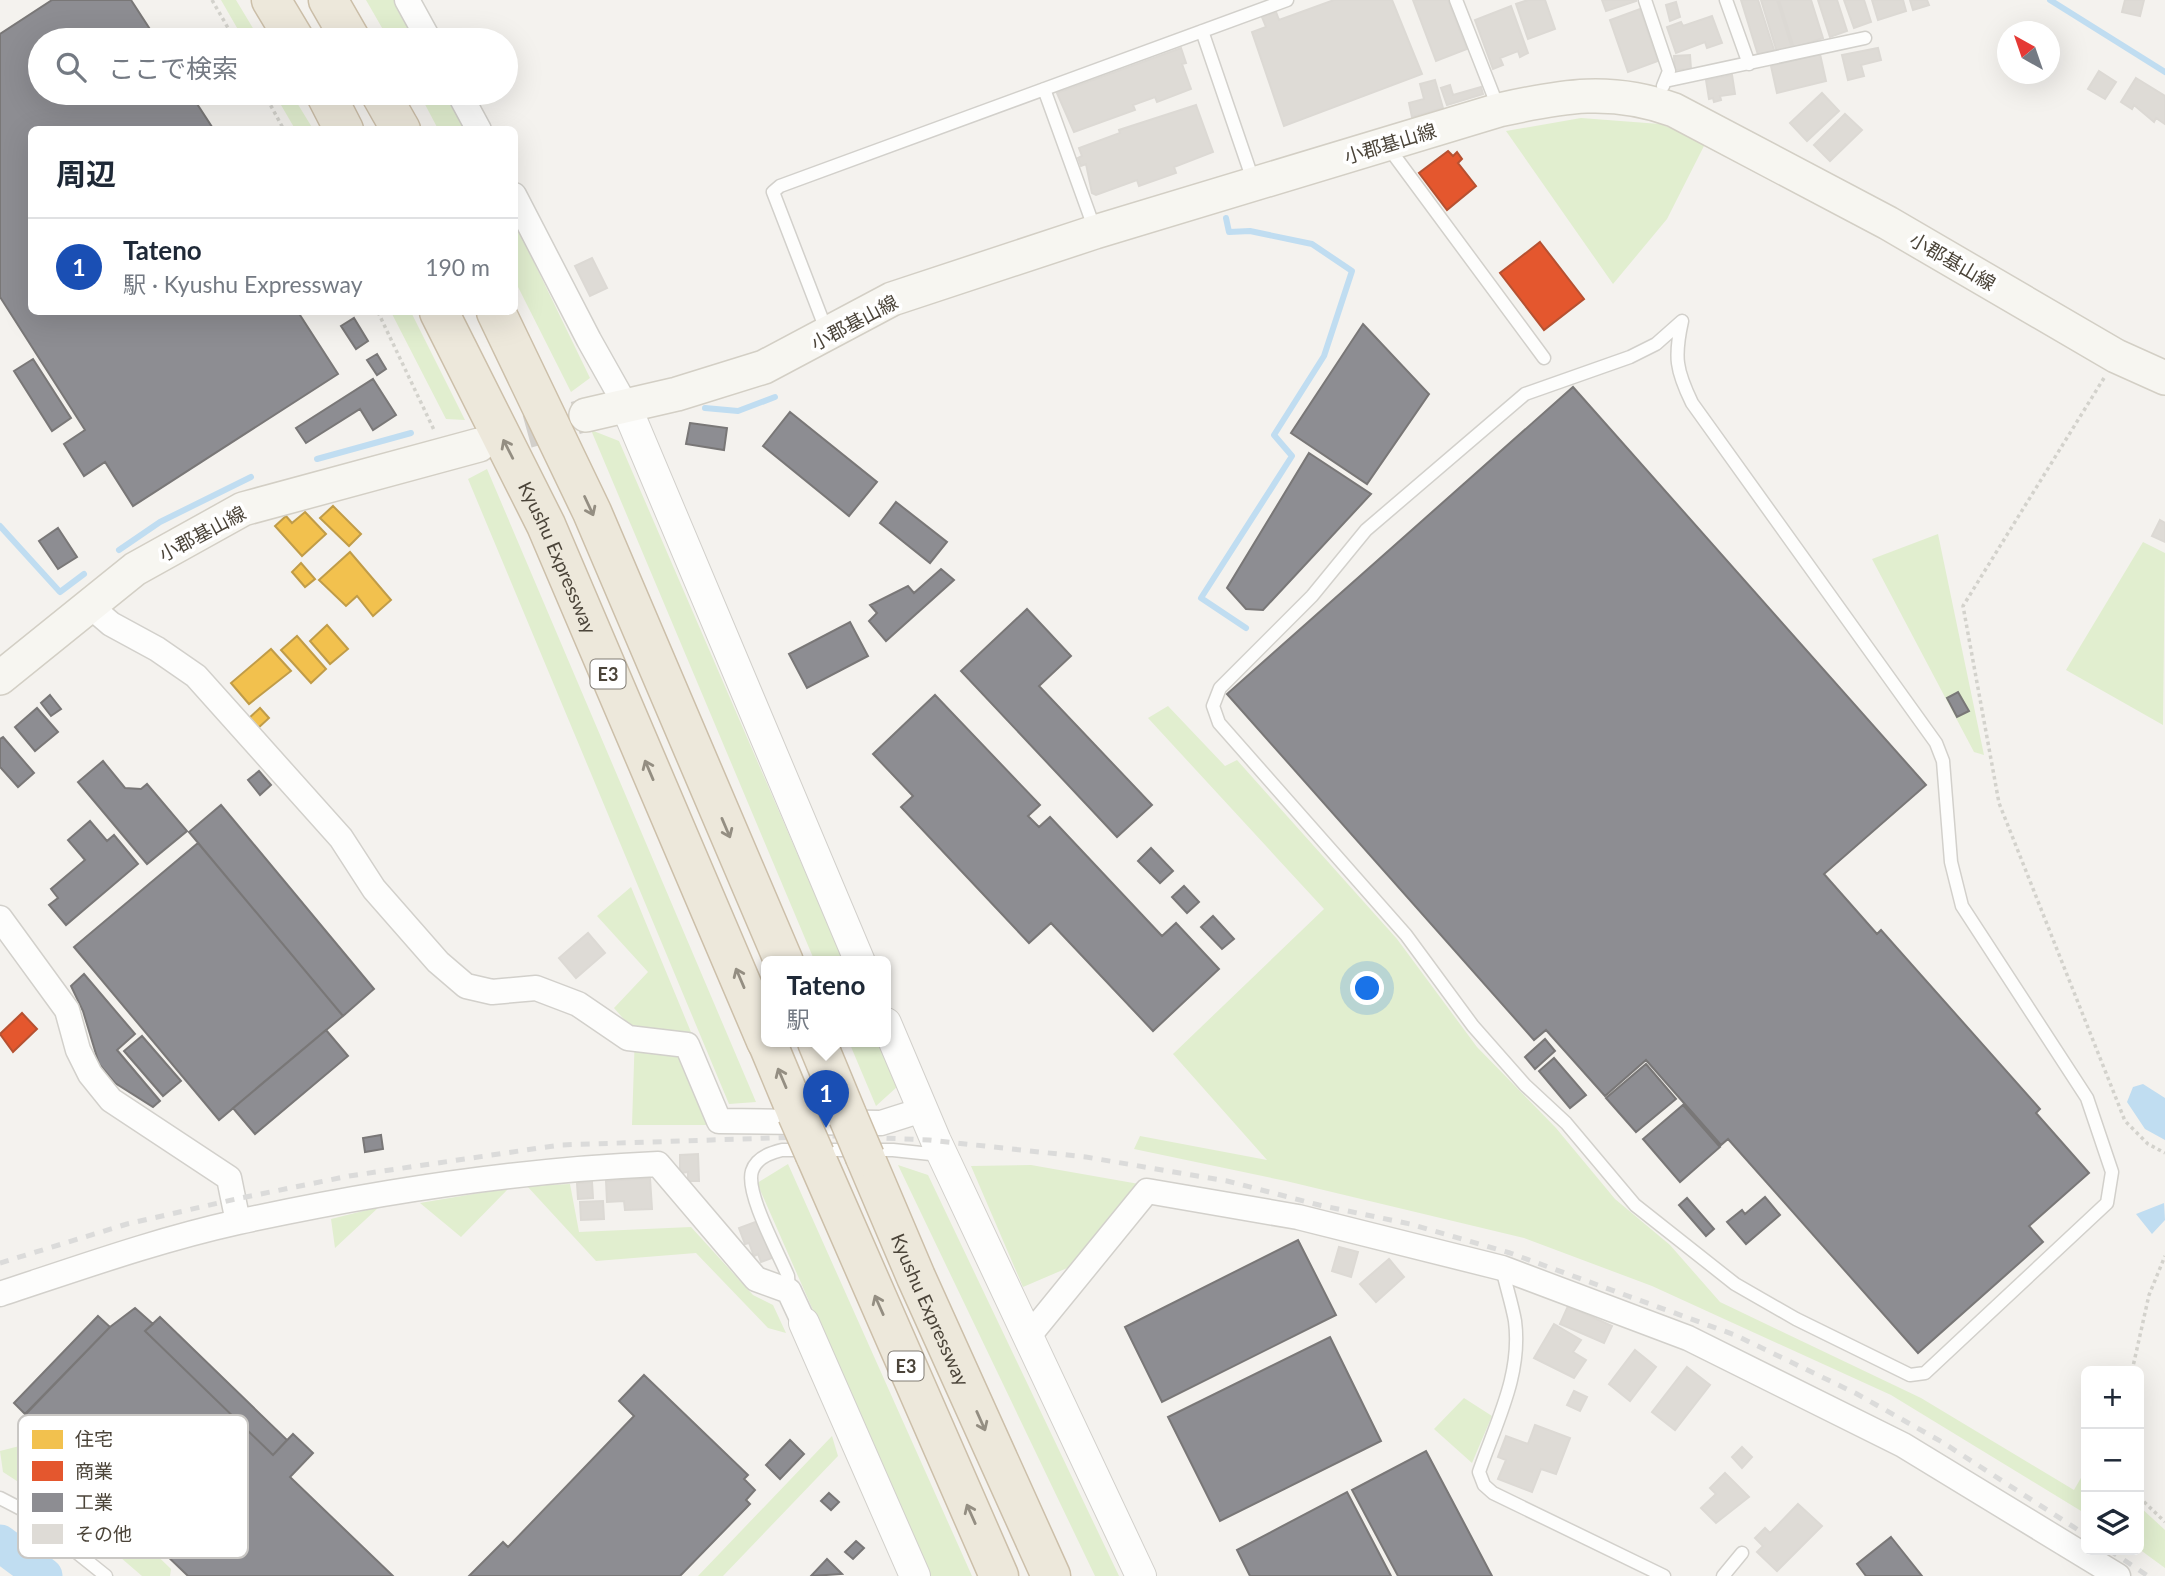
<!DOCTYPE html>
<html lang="ja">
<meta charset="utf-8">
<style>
:root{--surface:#fff;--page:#f6f6f7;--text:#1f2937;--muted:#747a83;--line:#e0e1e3;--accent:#868178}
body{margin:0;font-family:Lato,"Noto Sans JP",sans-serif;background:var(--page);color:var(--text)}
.controls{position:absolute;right:21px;bottom:21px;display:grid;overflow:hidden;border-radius:10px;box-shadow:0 7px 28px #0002}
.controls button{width:63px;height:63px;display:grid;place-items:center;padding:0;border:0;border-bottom:2px solid var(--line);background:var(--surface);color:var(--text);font:35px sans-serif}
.compass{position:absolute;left:1997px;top:21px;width:63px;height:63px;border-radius:50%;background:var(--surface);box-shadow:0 7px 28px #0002;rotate:320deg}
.you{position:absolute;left:1368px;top:989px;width:24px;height:24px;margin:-18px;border:5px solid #fff;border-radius:50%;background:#1a73e8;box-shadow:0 0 0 10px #1a73e833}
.badge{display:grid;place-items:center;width:46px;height:46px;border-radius:50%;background:var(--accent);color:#fff;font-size:23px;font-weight:700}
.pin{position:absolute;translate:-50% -58px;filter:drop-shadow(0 2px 4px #0008)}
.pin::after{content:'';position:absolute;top:37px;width:24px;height:21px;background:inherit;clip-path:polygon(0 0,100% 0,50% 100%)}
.popup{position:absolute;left:761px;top:956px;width:130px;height:91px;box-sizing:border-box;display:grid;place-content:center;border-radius:10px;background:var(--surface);filter:drop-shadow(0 2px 5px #0005);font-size:23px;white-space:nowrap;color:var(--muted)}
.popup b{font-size:26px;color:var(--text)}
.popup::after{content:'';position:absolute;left:50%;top:100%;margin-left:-14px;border:14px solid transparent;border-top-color:var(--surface)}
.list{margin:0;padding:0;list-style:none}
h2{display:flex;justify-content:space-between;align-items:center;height:91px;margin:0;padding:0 28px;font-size:30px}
h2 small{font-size:23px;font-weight:400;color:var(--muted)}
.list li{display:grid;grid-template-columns:46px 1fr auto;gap:21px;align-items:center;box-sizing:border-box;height:98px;padding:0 28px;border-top:2px solid var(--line)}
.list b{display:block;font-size:26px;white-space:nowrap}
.list p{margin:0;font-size:23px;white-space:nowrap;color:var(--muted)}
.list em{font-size:23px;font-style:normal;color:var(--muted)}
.icon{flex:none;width:38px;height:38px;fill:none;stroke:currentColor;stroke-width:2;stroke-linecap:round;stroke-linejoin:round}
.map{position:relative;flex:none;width:2165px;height:1576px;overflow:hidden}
.search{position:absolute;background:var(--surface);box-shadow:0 7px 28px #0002;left:28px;top:28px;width:490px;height:77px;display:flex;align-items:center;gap:18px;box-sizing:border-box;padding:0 24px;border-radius:38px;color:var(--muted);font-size:26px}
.panel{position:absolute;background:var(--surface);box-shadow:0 7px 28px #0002;left:28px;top:126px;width:490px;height:189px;border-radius:10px}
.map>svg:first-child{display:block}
.green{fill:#e1eecf}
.water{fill:#c0ddf1}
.homes{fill:#f2c14e;stroke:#c09c48;stroke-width:2}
.shops{fill:#e4572e;stroke:#b65131;stroke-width:2}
.industry{fill:#8d8d92;stroke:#797777;stroke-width:2}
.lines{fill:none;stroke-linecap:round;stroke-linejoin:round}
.stream{stroke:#c0ddf1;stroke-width:6}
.river{stroke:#c0ddf1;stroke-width:37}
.building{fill:#dedbd6;stroke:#dcd9d4;stroke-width:2}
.secondary-tunnel{stroke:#d2cfca;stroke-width:33;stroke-dasharray:33 17;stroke-linecap:butt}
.service-casing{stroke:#d2d0cb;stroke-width:15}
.minor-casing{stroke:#d2d0cb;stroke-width:27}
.tertiary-casing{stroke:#d2d0cb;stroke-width:32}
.secondary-casing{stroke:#d3cfc5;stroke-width:36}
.motorway-casing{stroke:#ccbfa9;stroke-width:41}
.path{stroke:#d3d2cc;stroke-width:3.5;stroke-dasharray:3.5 3.5;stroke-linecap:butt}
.service{stroke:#fdfdfc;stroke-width:12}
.minor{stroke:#fdfdfc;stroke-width:24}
.tertiary{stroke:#fdfdfc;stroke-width:30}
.secondary{stroke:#f7f6f1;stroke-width:33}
.motorway{stroke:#ede8db;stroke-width:38}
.rail{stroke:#dbdbda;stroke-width:5;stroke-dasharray:9 9;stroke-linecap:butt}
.motorway-bridge-casing{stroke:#ccbfa9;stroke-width:41;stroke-linecap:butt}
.motorway-bridge{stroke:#ede8db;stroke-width:38}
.oneway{stroke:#948e82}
.labels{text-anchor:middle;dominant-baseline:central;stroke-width:7;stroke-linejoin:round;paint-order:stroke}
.shield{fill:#fff;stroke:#817c74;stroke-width:2}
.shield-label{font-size:18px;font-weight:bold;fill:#4b4439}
.street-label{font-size:19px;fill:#4b4439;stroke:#fff}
.key{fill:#fff;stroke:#c9c7c4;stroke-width:2}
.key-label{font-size:19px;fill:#4b4439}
</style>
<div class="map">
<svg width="2165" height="1576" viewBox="0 0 2165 1576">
<rect width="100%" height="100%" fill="#f4f2ee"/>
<path class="green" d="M221,0H236L260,40H244Z
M366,0H396L420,40H389Z
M274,93H291L313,129H295Z
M419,93H451L469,129H438Z
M1581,118L1660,124L1706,142L1667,219L1613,284L1506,131Z
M515,223L590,378L571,392L515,281Z
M391,312H411L465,420L446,419Z
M591,430L619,441L844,962H815Z
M487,469L756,1102L729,1104L468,479Z
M1938,534L1984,755L1974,752L1872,559Z
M2143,542L2165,553L2163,725L2066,670Z
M1168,706L1225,766L1237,760L1397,939L1477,1047L1556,1128L1615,1199L1670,1245L1720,1302L1921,1398L2074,1490L2086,1469V1514L1891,1395L1652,1286L1524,1238L1286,1181L1134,1149L1140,1136L1267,1160L1173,1054L1324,909L1148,718Z
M631,887L693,1037L711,1125H632L635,1032L614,1008L648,972L597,916Z
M849,1042H879L898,1086L876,1106Z
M788,1164L972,1576H930L757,1183Z
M898,1165L928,1175L1119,1576H1095Z
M1031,1165L1139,1184L1072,1266L1023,1287L971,1166Z
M570,1184L579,1232L691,1227L753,1295L773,1305L786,1333L768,1328L696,1253L596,1261L527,1186Z
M509,1188L461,1237L420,1203Z
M379,1207L335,1248L331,1219Z
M1464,1398L1492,1416L1472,1463L1434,1429Z
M832,1436L838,1456L723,1576H698Z
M39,1441L171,1569L170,1576H142L77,1520L3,1472L0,1451Z
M2139,1506L2165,1530V1568L2139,1549Z"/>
<path class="water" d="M2143,1084L2165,1098V1140L2145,1129L2127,1102L2133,1087Z
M2164,1203L2165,1220L2152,1234L2136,1214Z"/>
<path class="homes" d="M333,506L361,534L349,546L320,518Z
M305,512L326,534L302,556L275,526L286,516L292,523Z
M350,552L391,600L373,616L357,596L346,606L319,580Z
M301,563L315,579L305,587L292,572Z
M327,625L348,649L330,664L310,641Z
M297,636L326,669L311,683L281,650Z
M271,649L291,671L249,704L231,683Z
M260,708L269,718L257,729L248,719Z"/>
<path class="shops" d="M1448,151L1453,156L1457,152L1462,159L1458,163L1476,186L1447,210L1419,173Z
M1540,242L1584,299L1544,330L1500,273Z
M22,1013L37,1029L13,1052L0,1034Z"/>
<path class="industry" d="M52,0H131L157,40H40V93H190L214,130H32V312H298L338,374L133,506L105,462L84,476L64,444L85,430L0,297V34Z
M354,318L368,341L356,349L341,326Z
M1363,324L1429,394L1367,484L1291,433Z
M377,354L386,369L377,375L367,360Z
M33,359L71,418L52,431L14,371Z
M373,379L396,415L373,430L360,409L306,443L296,428Z
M1573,387L1926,785L1824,874L1877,934L1881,930L2040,1109L2036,1113L2089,1173L2029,1226L2043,1242L1918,1353L1728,1139L1721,1145L1646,1060L1605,1096L1546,1030L1534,1040L1227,694Z
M790,412L877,482L849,516L763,446Z
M690,423L727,428L724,450L686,444Z
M1309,453L1371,494L1263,610L1246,609L1227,588Z
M896,502L947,542L930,563L880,523Z
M58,528L77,557L58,569L39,541Z
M941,569L954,580L886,641L869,621L877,613L870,605L908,586L914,593Z
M1027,609L1071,656L1039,686L1152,805L1117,837L961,671Z
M850,622L868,656L807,688L789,654Z
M1958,692L1969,711L1957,717L1947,698Z
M50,695L61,709L51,716L41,703Z
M935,695L1040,805L1028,816L1039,827L1050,817L1162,936L1176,923L1219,969L1153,1031L1051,923L1029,943L901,807L913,796L873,754Z
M37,708L58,732L35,751L15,727Z
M3,737L34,773L18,787L0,767V739Z
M103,761L125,788L141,789L147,784L187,831L147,864L78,782Z
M259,771L271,785L260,795L248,780Z
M221,805L374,989L343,1016L189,832Z
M90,821L107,841L114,835L138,864L66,925L49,905L58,898L51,889L85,860L68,840Z
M198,843L343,1016L219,1120L74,947Z
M1151,848L1173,871L1160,883L1138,861Z
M1184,886L1199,902L1187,913L1172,897Z
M1213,916L1234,939L1222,949L1201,927Z
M84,974L135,1034L117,1050L160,1101L153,1107L115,1083L99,1064L83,1011L71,986Z
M326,1030L348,1056L255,1134L233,1108Z
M142,1036L181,1081L163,1096L124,1051Z
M1545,1039L1555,1051L1535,1069L1525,1057Z
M1554,1058L1586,1095L1570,1108L1539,1071Z
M1646,1064L1676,1099L1636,1132L1606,1098Z
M1683,1105L1720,1147L1680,1182L1643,1139Z
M381,1135L383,1149L365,1152L363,1138Z
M1765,1197L1780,1215L1746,1244L1727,1222L1742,1210L1745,1214Z
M1687,1198L1714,1229L1706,1236L1679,1205Z
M1298,1240L1336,1315L1162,1402L1125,1327Z
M135,1308L153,1324L145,1331L273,1455L293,1434L313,1453L290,1477L393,1576H188L23,1417L110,1327Z
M98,1316L110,1327L25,1414L14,1403Z
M160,1317L287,1440L273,1455L145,1331Z
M1330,1337L1381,1441L1220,1521L1168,1417Z
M644,1375L748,1475L744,1479L755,1490L746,1500L750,1504L680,1576H469L503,1542L508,1547L634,1416L619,1401Z
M790,1440L804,1454L780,1479L766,1465Z
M1426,1451L1492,1576H1398L1352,1490Z
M1347,1492L1391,1576H1250L1237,1550Z
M829,1493L839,1502L831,1510L821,1501Z
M1891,1537L1922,1576H1866L1857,1564Z
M856,1541L864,1548L853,1559L845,1552Z
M827,1559L842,1574L811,1576Z"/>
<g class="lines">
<path class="stream" d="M2050,0L2165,72
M1226,218L1229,232L1250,231L1312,244L1352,271L1324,356L1274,435L1292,456L1201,598L1246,628
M705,408L738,411L775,397
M317,459L411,433
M0,526L60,592L84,574
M119,550L160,522L251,477"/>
<path class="river" d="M0,1543L44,1576"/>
</g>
<path class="building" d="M1334,0H1392L1422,74L1284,126L1252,32L1266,27L1262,17L1276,12L1279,20Z
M1413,0H1448L1467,49L1436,61Z
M1528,0H1545L1555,29L1528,39L1516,4Z
M1602,0H1636V1L1606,11Z
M1741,0H1758L1775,53L1759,58Z
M1761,0H1777L1792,48L1777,52Z
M1779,0H1811L1823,38L1794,48Z
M1818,0H1837L1847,31L1830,37Z
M1844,0H1864L1871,22L1854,28Z
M1872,0H1903L1906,11L1878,20Z
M1910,0H1927L1929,5L1913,10Z
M2125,0H2144L2140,16L2122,12Z
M1676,2L1680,17L1670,21L1666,5Z
M1511,6L1528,53L1520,57L1518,51L1500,58L1503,65L1493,69L1475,20Z
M1640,9L1658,61L1628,72L1610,20Z
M1712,16L1722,43L1707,48L1705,42L1676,53L1667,27L1681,22L1683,26Z
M1181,48L1186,63L1182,64L1191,89L1157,102L1155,97L1133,105L1135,110L1074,132L1057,93Z
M1878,48L1881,60L1861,65L1864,76L1848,80L1842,55Z
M1820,54L1826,81L1777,93L1771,66Z
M1690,55L1691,69L1675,70L1674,56Z
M2099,71L2116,82L2105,99L2088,89Z
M1732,75L1735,94L1720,96L1721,100L1714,102L1713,98L1709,99L1706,80Z
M2136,78L2165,96V124L2156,118L2154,122L2134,105L2132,109L2121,102Z
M1435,80L1443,108L1412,117L1409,103L1424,99L1420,84Z
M1450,85L1453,95L1481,87L1483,94L1447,105L1441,88Z
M1822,93L1839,111L1807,141L1790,123Z
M1196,105L1213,152L1174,167L1176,173L1139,186L1137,180L1096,195L1092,193L1086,164L1081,166L1078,158L1082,156L1079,148L1120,133L1119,130Z
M1845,114L1862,130L1830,161L1814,145Z
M592,258L607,288L590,296L575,266Z
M2160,520L2165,523V542L2152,536Z
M588,933L605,953L576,978L559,958Z
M698,1154L699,1181H688V1172L680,1173V1155Z
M650,1178L652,1209L625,1210L624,1201L607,1202L606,1181Z
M592,1182L593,1198L578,1199L577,1183Z
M603,1201L604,1219L581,1220L580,1202Z
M758,1221L772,1258L761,1262L758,1254L754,1256L749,1243L745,1244L739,1228Z
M1339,1247L1358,1252L1351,1277L1332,1271Z
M1389,1259L1404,1277L1376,1302L1360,1284Z
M1568,1306L1612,1326L1604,1343L1560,1324Z
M1554,1324L1581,1340L1573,1352L1586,1360L1574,1378L1534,1358Z
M1635,1350L1656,1367L1630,1401L1609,1384Z
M1687,1367L1710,1385L1675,1430L1652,1412Z
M1574,1391L1587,1397L1580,1411L1567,1405Z
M1535,1425L1570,1438L1556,1474L1541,1469L1532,1492L1498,1479L1506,1460L1498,1457L1506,1436L1528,1444Z
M1742,1447L1752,1457L1742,1468L1732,1457Z
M1725,1473L1749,1497L1716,1523L1701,1508L1716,1494L1710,1488Z
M1798,1504L1822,1526L1777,1571L1757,1552L1763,1546L1755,1538L1765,1528L1770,1533Z"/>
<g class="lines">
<path class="secondary-tunnel" d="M479,445L586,415"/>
<defs>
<path id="service" d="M1456,0L1498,107
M1645,0L1669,71L1663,86
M1726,0L1749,64
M1202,31L1254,183
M1665,81L1865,38
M1044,89L1095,230
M1388,147L1544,358
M1682,321C1674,357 1676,370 1692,403L1936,743L1943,761L1951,862L1962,906L2087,1098L2112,1172L2107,1203L1925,1373L1910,1375L1796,1319L1735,1284L1635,1205L1566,1123L1525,1085L1473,1026L1406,935L1219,723L1213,706L1220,688L1312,596L1366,530L1525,394L1630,357L1656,344Z
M827,332L773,192L780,186L1287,0
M1502,1268C1506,1286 1512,1304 1515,1321C1522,1375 1496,1422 1479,1472L1484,1485L1493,1493L1664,1576
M789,1291L788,1276C779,1254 745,1193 752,1171C756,1158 769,1153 782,1150H893L940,1155
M0,1498L25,1511L106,1576
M1723,1576L1742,1553"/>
<path id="minor" d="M407,0L429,40
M459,93L479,130
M514,195L589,340L625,404
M90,606L111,624L157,649L196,676L341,838L374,889L438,962L466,986L492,992L536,988L578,1004L628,1038L687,1045L719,1121L881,1123L922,1110
M0,918L67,1010L78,1050L90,1074L111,1100L229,1178L238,1222
M0,1294C79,1268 157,1240 238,1222C376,1192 517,1170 658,1164L756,1279L789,1291L804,1323
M1028,1337L1147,1191L1298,1217L1502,1268L1688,1338L1903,1445L2118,1576"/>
<path id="tertiary" d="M625,404L860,962
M886,1023L936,1141L1141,1576
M804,1323L915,1576"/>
<path id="secondary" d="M586,415L677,394L764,367L892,299L1095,232L1499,110C1562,96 1611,87 1674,110L1888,223L2116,356L2165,378
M0,678L135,569L243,509L479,445"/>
<g id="motorway">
<path d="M271,0L295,40"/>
<path d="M328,0L351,40"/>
<path d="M325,93L344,130"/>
<path d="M380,93L401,130"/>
<path id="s1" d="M439,312L546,525L766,1041"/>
<path d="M496,312L592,512L784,962"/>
<path d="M767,1042L797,1114"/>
<path d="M817,1042L848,1117"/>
<path d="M815,1155L999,1576"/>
<path id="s2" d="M865,1157L916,1277L1051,1576"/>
</g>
</defs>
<use href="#service" class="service-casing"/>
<use href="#minor" class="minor-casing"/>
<use href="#tertiary" class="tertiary-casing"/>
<use href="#secondary" class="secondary-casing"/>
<use href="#motorway" class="motorway-casing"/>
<path class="path" d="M212,0L235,40
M264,93L284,130
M378,312L434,430
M2104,378L1963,606L1999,803L2125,1121L2148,1144L2165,1153
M2132,1371L2149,1295L2165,1256
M2139,1497L2165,1522"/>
<use href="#service" class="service"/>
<use href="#minor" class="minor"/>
<use href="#tertiary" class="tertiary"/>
<use href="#secondary" class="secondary"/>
<use href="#motorway" class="motorway"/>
<path class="rail" d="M0,1263L127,1224L236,1199L349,1176L560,1145L832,1136L929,1140L1086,1157L1227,1181L1319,1205L1410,1224L1510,1253L1735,1335L1857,1394L1942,1442L2086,1535
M2109,1550L2148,1576"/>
<defs>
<path id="motorway-bridge" d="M797,1114L815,1155
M848,1117L865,1157"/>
</defs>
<use href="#motorway-bridge" class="motorway-bridge-casing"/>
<use href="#motorway-bridge" class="motorway-bridge"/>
</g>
<defs><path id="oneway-shaft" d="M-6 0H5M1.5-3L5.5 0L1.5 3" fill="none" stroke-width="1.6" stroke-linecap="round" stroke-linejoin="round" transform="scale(1.75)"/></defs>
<g class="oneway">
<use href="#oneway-shaft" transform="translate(508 449) rotate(-117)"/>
<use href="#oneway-shaft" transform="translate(589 506) rotate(65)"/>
<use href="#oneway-shaft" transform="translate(649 770) rotate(-113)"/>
<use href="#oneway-shaft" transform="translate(726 828) rotate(67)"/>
<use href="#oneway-shaft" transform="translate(740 978) rotate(-113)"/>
<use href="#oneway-shaft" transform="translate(782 1078) rotate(-113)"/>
<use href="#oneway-shaft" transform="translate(879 1305) rotate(-114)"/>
<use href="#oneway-shaft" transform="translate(981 1421) rotate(66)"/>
<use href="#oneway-shaft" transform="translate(971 1514) rotate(-114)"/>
</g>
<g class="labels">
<g class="shield">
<rect x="590.5" y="659.5" width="35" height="29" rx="5"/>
<rect x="888.5" y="1351.5" width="35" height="29" rx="5"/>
</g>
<g class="shield-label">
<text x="608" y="674">E3</text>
<text x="906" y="1366">E3</text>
</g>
<g class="street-label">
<text transform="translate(1390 143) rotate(-17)">小郡基山線</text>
<text transform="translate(1953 261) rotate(30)">小郡基山線</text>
<text transform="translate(854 322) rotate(-28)">小郡基山線</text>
<text transform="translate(202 533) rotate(-28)">小郡基山線</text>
<text stroke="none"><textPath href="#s1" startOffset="273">Kyushu Expressway</textPath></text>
<text stroke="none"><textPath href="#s2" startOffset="166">Kyushu Expressway</textPath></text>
</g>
</g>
<rect x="18" y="1415" width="230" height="143" rx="10" class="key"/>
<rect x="32" y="1430" width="31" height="19" fill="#f2c14e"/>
<rect x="32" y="1461" width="31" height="20" fill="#e4572e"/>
<rect x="32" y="1493" width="31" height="19" fill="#8d8d92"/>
<rect x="32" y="1524" width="31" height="20" fill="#dedbd6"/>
<g class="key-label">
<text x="75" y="1446">住宅</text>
<text x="75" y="1478">商業</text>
<text x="75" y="1509">工業</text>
<text x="75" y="1541">その他</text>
</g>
</svg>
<div class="controls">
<button>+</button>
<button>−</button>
<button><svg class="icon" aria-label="layers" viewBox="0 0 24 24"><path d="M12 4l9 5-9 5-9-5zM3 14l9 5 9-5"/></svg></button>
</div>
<svg class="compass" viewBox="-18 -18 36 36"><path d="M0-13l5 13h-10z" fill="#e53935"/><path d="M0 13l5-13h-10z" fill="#747a83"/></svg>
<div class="you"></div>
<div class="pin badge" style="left:826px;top:1128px;background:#1a4fb4">1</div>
<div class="popup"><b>Tateno</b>駅</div>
<div class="search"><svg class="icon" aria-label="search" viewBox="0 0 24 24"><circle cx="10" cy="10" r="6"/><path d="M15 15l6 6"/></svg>ここで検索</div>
<section class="panel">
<h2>周辺<small></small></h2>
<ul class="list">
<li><span class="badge" style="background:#1a4fb4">1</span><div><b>Tateno</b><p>駅 · Kyushu Expressway</p></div><em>190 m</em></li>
</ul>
</section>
</div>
